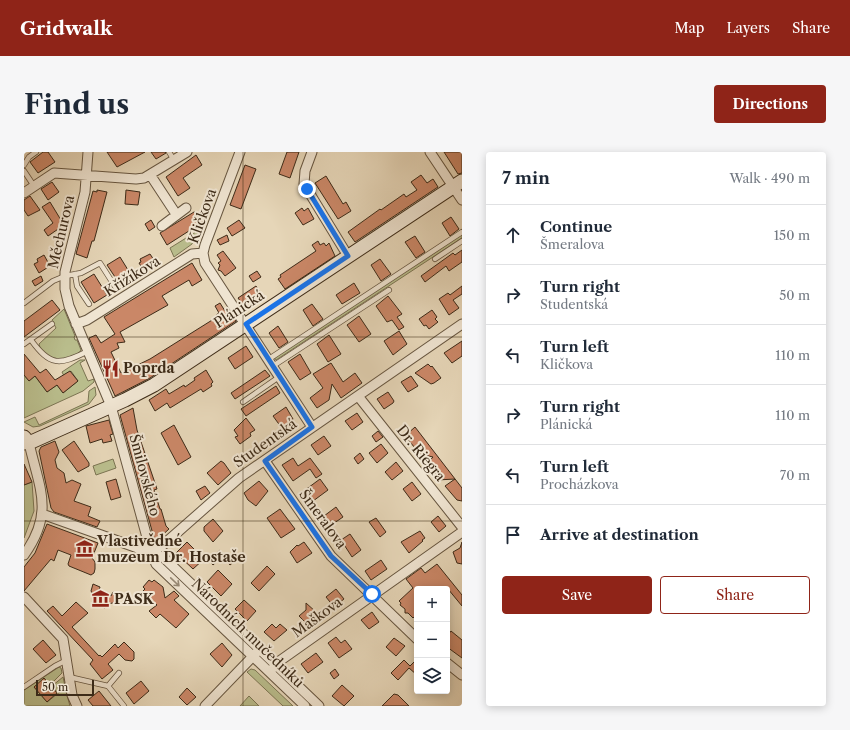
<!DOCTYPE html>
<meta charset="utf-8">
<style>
:root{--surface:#fff;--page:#f6f6f7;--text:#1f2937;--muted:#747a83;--line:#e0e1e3;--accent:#8f2418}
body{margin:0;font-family:"Libre Caslon Text",serif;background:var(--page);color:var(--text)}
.controls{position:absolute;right:12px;bottom:12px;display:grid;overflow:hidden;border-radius:4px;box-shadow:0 2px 10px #0003}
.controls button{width:36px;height:36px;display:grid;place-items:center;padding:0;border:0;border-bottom:1px solid var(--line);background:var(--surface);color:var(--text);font:20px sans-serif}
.scale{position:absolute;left:12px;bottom:10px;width:58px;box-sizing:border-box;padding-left:4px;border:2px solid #3d2b18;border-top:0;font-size:11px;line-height:14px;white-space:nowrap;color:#3d2b18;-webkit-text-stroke:3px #efe4d1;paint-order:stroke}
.stop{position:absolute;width:12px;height:12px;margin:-9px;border:3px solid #1a73e8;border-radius:50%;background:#fff}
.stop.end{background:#1a73e8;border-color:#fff;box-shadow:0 1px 4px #0008}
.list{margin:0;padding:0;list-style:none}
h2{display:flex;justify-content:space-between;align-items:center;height:52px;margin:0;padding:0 16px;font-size:17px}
h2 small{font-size:13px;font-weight:400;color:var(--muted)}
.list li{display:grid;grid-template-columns:26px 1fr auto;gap:12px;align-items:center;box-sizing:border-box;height:60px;padding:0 16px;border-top:1px solid var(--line)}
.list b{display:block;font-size:15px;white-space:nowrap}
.list p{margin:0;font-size:13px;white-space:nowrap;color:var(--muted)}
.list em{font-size:13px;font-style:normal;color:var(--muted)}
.actions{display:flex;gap:8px;padding:12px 16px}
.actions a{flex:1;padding:9px 0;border:1px solid var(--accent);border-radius:4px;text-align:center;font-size:14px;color:var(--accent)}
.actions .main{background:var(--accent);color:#fff}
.icon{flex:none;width:22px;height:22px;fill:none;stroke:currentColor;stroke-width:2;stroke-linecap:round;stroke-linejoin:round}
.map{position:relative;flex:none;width:438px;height:554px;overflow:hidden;border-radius:4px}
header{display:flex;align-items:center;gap:24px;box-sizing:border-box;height:56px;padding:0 20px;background:var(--accent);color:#fff}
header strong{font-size:19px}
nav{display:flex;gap:22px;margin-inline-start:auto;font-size:14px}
.intro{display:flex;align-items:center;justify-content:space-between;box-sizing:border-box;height:96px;padding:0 24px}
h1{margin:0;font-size:28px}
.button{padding:10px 18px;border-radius:4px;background:var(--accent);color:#fff;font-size:14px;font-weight:700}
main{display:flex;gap:24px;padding:0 24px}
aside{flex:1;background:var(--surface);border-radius:4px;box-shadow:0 2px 10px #0003}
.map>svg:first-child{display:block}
.green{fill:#b9bd8c;stroke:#7b7452}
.building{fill:#ca8767;stroke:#3d2b18}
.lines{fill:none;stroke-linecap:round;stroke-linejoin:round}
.service-casing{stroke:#675640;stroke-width:6}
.minor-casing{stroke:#675640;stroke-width:11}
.secondary-casing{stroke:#3d2b18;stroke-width:15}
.service{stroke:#efe4d1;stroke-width:4.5}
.minor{stroke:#efe4d1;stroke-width:9}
.secondary{stroke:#efe4d1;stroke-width:13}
.oneway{stroke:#968874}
.route{stroke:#1a73e8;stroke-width:5}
.grid{fill:none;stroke:#3d2b18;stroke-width:1;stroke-opacity:0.55}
.labels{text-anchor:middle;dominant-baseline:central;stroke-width:4;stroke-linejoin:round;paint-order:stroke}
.street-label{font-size:14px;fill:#3d2b18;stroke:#efe4d1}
.poi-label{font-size:14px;font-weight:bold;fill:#3d2b18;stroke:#efe4d1;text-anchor:start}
</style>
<header>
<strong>Gridwalk</strong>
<nav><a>Map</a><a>Layers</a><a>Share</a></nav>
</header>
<div class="intro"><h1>Find us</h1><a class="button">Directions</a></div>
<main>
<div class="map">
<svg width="438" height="554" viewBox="0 0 438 554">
<rect width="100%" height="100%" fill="#e6d6b8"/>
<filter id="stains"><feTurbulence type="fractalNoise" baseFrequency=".005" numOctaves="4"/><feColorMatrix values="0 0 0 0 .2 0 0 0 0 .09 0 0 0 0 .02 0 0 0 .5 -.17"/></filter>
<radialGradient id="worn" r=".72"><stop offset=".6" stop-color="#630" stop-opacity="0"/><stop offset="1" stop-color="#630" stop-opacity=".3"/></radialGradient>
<path class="green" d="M175,78L168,92L150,105L146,96Z
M438,82V86L252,208L250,205Z
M40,157L51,184L50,185L51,188H53L57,198C48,212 18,209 15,192L32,176L28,168Z
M56,208H61L56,211L64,229L70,227V230L59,239L0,266V223L5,229L11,224L23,240L33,233L39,241L54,229L47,219L40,224L38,220Z
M71,235L72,243L65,252L16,274L9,275L0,270L11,265L15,273L64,250L65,239Z
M89,307L92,316L72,323L69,314Z
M8,330L10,359L0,386V333Z
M136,409L227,494L225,496Z
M35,515L37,516L38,521L26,533L10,535L23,550L41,536L46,554H0V538Z
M227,517L231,518L269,554H259L223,520Z
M39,525L41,534L33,540L28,534Z
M225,544L235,554H216Z"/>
<path class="building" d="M19,0H24L31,10L14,21L6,10Z
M83,0H121L93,15Z
M127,0H141L142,1L132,7Z
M263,0H275L266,26L255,22Z
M420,0H438V21L434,22Z
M172,3L178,13L159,26L166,36L154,44L142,25Z
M221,13L232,17L217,57L206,53Z
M397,23L403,31L409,27L414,35L331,90L324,80L356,57L357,58L380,42L382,45L393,38L387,30Z
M302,24L319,52L322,50L327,59L314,67L291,31Z
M28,30L35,40L24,48L17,37Z
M73,38L83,40L70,89H68L63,106L52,102L69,39L73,40Z
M102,38L116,40L114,53L101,52Z
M6,44L16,58L4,64L0,58V48Z
M26,50L40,73L24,84L20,78L29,71L18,55Z
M278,56L280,59L284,56L290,67L279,73L271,61Z
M170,60H173L179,70L143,93L136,81Z
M427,65L435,77L426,84L418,71Z
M127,68L131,75L125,79L121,72Z
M215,68L221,76L208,84L203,76Z
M203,83L205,89L196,93L193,88Z
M391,84L401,100L392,106L381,90Z
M294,89L296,93L300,91L302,94L305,91L311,104L261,137L254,127L257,125L256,123L292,99L288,93Z
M438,98V110L425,119L422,114L401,130L397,124L429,101L431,103Z
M199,99L212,116L201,124L197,119L194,118L196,113L194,111L197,109L193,103Z
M126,102L132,111L122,117L120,115L118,116L115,111L117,110L116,107Z
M20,103L26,114L15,121L10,112L14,110L13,107Z
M96,105L109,126L97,134L83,113Z
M356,107L367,122L357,129L347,113Z
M168,111L178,128L168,134L165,128L138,144L144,153L96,180L101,190L93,191L95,196L87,200L97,221L126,207L193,165L192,163L195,161L191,154L196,151L201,159L204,157L212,169L126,226L91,244L65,186L72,183L77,191L91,182L80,165Z
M233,119L237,125L229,130L225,124Z
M70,122L83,143L70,151L57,130Z
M17,124L19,129L11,134L8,129Z
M330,131L336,141L318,152L312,143Z
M232,134L239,145L222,157L214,146Z
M438,134V142L429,148L435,156L425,163L415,147L424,141L426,143Z
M364,144L378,162L373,165L380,175L375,178L368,168L363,170L352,154Z
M28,148L36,158L0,185V169Z
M288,152L299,167L289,174L279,158Z
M408,158L413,165L411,167L414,170L405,177L402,173L400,174L395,167Z
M335,164L347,182L335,190L323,173Z
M254,174L264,190L255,196L245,181Z
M375,179L383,192L369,203L360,189Z
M305,183L317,202L304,210L293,192Z
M438,189V204L428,211L420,201Z
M222,194L229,205L211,217L204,206Z
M0,202L16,221L22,217L31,228L46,219L54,229L39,241L33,233L23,240L11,224L5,229L0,223Z
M276,202L287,221L276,228L264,210Z
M307,211L319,230L331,221L338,231L317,246L308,232L305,248L293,256L286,246L299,236L289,222Z
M404,212L407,215L408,214L417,226L410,231L407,232L391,221Z
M182,218L189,230L187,232L188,234L179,240L177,237L146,256L143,251L131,259L125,248L142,237L145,242L160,233L161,235L171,228L170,226Z
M241,218L246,224L211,247L207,241Z
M387,224L394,234L384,240L377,230Z
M252,234L256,241L222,264L217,257Z
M364,240L370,249L369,251L360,257L353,247Z
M262,255L269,267L265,273L257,275L249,264Z
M109,256L113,278L133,337L130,338L136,357H137L142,374L145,377L134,387L130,386L96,263Z
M333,261L339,270L328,278L321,269Z
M222,266L231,278L226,281L227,284L216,292L211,285L214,284L210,278Z
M85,268L89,282L86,283L88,289L79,291L78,287L66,291L62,274Z
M150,273L167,305L154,313L137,281Z
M391,275L438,336V349L433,348L421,334L431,327L413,328L414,325L407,316H399L409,305L396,302L381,284Z
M354,279L359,285L352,290L348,284Z
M300,284L307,294L294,303L287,293Z
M31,289L35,300L31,308L33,316L40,321L42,331L48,328L57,332L50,349L67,355L64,364L76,369L73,375L30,360L27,356L15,299L17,295Z
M50,289L65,311V314L54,320L38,298Z
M357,292L364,301L353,311L345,301Z
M336,301L340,307L334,312L330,306Z
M269,306L274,314L286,306L298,322L292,326L286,317L269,329L258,313Z
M197,309L200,311L207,321L194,333L183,321Z
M372,310L379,319L368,328L361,320Z
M0,312L8,330L0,333Z
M92,327L97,345L87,348L82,330Z
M296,327L304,338L285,352L277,341Z
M235,329L244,339L232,354L224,348L220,341Z
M388,330L397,342L388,349L379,337Z
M181,334L186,341L177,348L172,339Z
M312,355L319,365L303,376L296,367Z
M256,357L271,377L257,386L243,366Z
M414,364L422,374L415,380L407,370Z
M352,366L362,380L356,385L345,370Z
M189,367L199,379L189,390L180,379V375Z
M23,372L74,391L68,406L71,410V417L70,421L67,423L45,414L44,412L47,403L34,398L30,409L27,407L0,439V415L11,401Z
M396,379L401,386L398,388L399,389L385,401L377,390Z
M326,382L337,398L328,405L317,388Z
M163,390L180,407L169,417L152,401Z
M280,390L288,401L273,411L266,400L273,393L274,394Z
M438,390V412L433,411L429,400L436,396Z
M196,398L200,403L189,413L185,408Z
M205,401L212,408L206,413L200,406Z
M357,408L363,417L347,428L341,419Z
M413,412L438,443V454L424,437H393V462L389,466L384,461H381V457L376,453L377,451L375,449L389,436L382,427L397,416L401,421Z
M243,414L251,422L235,439L227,431Z
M194,418L208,432L197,444L183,430Z
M125,428L128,430L130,428L139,435L141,446L150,439L155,444L150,448L165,462L152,476L136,462L132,466L125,459L133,453L119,439L121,437L119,435Z
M69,432L76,435L75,439L87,444L89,440L95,442L93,447L89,451L82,452L81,456L71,453L73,449L67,439Z
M312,437L320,447L310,455L302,445Z
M220,448L232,459L223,469L211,457Z
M52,450L64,461L48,475L75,504L76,503L78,505L91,492L94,496L100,490L110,500V507L108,509L101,508L95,502L84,512L89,518L78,527L66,512L69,508L23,459L29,454L38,464Z
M282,451L292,460L290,462L293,465L285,474L275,464L282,458Z
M348,460L355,470L345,477L337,468Z
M248,472L252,476L256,472L263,478L250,489L240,480Z
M427,479L438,488V506L423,495V484Z
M312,485L317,491L321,488L328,497L315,506L304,491Z
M370,486L381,494L372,504L362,495Z
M19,488L32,503L22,511L9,497Z
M198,491L208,503L198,515L186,502Z
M292,501L299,510L284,521L277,512Z
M393,507V523L385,516L374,528L367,521L380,508L386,514Z
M311,517L315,523L310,527L306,521Z
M20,526L33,541L23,550L10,535Z
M117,529L125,539L110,552L102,541Z
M318,533L330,544L320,554L308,544Z
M163,536L172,545L163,553L155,545Z
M75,539L87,554H69L64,548Z
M370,542L374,543L385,554H358Z"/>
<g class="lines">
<defs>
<path id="service" d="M145,0L150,8
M0,13L5,5L12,0
M0,19L10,34
M411,107L438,89
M51,122L53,134L65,152
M0,151L29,129L41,124L57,121L76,111L92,136
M7,188C26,214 35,214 64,199
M0,192L28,172
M245,207L438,80
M249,214L365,138
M219,250L255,225
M95,521L84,534L100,554
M45,525L84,534
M0,535L31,514L43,508"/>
<path id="minor" d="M64,0L61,40L41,120V137L45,154L87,254L127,400L132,412L281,554
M216,0L181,93L179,101L181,111L288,275
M288,0L281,19L280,32L324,104
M406,0L438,48
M127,24L152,62
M0,41L30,21L112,27L120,26L163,0
M138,74L162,56
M52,172L63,168L168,102L179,101
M334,244L438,375
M0,293L5,291C15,336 31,360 0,403
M241,309L307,404L393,487
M18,362L139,405L295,554
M127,400L139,393L215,326L438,172
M0,445L39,487L48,543L53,554
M423,511L438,523
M249,516L257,508L438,380
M181,554L233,500"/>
<path id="secondary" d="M0,285L5,291L101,248L130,233L438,29"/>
</defs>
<use href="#service" class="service-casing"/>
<use href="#minor" class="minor-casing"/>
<use href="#secondary" class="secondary-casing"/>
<use href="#service" class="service"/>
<use href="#minor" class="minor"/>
<use href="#secondary" class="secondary"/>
</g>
<defs><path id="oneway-shaft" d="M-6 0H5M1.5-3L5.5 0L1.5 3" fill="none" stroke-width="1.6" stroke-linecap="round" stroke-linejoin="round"/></defs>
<use class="oneway" href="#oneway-shaft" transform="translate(151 430) rotate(44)"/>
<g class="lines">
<path class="route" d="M283,37L324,104L222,172L288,275L241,309L307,404L348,442"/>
</g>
<path class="grid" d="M219,0V554M0,185H438M0,369H438"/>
<defs>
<symbol id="restaurant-bare" viewBox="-9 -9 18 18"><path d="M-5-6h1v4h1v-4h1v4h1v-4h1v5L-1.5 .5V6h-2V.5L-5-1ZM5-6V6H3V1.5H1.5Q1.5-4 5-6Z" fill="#8f2418" stroke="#efe4d1" stroke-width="2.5" paint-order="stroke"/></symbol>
<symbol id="museum-bare" viewBox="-9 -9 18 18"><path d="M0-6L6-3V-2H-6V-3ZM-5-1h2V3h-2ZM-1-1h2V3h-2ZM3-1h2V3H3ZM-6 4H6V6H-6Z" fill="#8f2418" stroke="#efe4d1" stroke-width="2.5" paint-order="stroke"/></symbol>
</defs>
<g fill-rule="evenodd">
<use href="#restaurant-bare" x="74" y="204" width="25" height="25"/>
<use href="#museum-bare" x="48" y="384" width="25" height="25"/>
<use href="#museum-bare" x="64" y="434" width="25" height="25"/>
</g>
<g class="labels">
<g class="street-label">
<text transform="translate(178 64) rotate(-70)">Kličkova</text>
<text transform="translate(37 80) rotate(-77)">Měchurova</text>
<text transform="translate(108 124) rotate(-32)">Křižíkova</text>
<text transform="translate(215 157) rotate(-33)">Plánická</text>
<text transform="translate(241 291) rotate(-35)">Studentská</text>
<text transform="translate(397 301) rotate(51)">Dr. Riegra</text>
<text transform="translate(121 323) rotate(75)">Šmilovského</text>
<text transform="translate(299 367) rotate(54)">Šmeralova</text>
<text transform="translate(293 465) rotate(-36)">Maškova</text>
<text transform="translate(224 481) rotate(44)">Národních mučedníků</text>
</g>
<g class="poi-label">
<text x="99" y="216">Poprda</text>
<text x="73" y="389">Vlastivědné<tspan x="73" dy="16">muzeum Dr. Hostaše</tspan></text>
<text x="90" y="447">PASK</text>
</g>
</g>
<rect width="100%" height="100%" filter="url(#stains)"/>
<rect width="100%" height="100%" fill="url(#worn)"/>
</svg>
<div class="controls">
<button>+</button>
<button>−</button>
<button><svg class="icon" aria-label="layers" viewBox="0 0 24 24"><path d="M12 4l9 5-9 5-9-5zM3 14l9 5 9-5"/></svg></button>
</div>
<div class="scale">50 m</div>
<div class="stop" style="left:348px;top:442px"></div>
<div class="stop end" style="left:283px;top:37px"></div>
</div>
<aside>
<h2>7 min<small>Walk · 490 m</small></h2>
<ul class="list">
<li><svg class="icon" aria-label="ahead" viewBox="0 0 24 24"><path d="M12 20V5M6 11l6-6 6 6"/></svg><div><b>Continue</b><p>Šmeralova</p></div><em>150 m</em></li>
<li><svg class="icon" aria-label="right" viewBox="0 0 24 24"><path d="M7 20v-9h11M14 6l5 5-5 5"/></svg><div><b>Turn right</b><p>Studentská</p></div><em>50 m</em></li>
<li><svg class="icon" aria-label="left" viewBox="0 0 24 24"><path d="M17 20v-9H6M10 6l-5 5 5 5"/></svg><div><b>Turn left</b><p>Kličkova</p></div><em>110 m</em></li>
<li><svg class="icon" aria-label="right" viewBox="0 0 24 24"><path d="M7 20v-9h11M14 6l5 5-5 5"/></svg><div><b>Turn right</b><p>Plánická</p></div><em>110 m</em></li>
<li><svg class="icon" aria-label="left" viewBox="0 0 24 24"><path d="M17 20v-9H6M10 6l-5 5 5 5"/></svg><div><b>Turn left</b><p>Procházkova</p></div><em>70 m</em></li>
<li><svg class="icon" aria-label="arrive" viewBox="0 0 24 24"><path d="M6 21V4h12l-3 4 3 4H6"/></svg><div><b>Arrive at destination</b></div></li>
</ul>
<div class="actions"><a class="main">Save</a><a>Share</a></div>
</aside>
</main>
